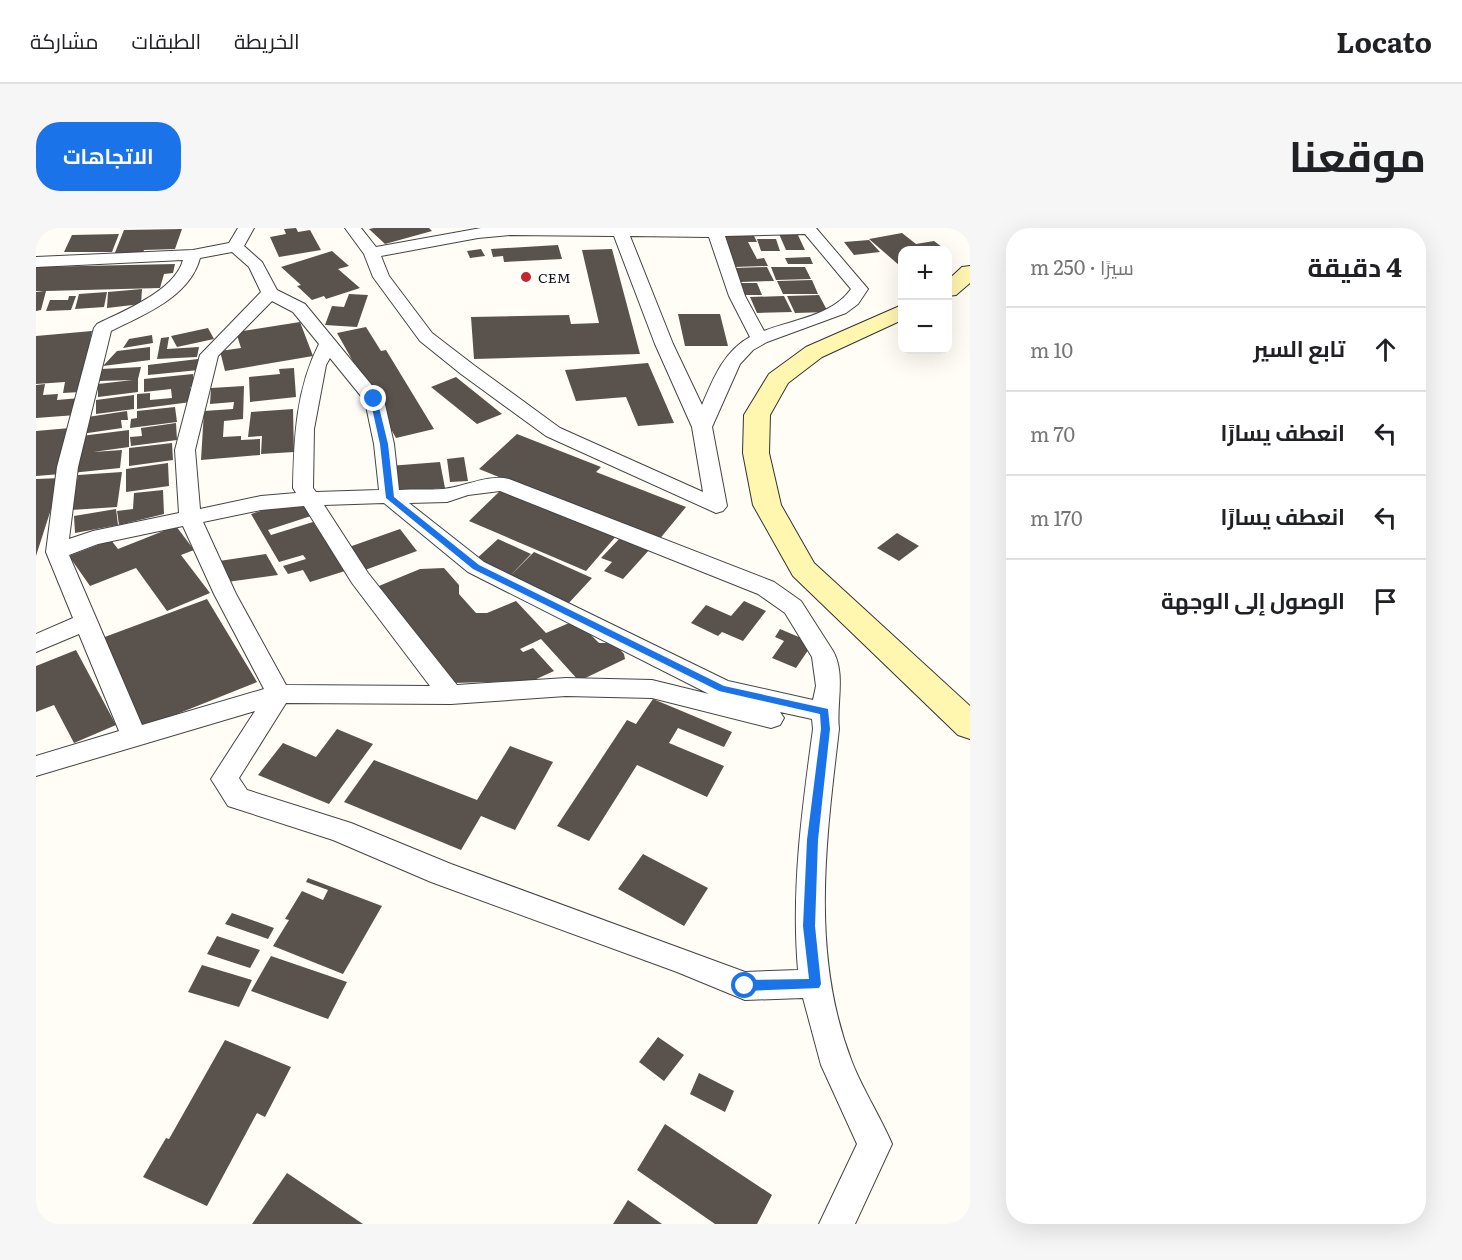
<!DOCTYPE html>
<html lang="ar">
<meta charset="utf-8">
<style>
:root{--surface:#fff;--page:#f6f6f6;--text:#202124;--muted:#757577;--line:#e0e0e0;--accent:#1a73e8}
body{margin:0;font-family:Literata,Cairo,serif;background:var(--page);color:var(--text);direction:rtl}
.controls{position:absolute;right:18px;top:18px;display:grid;overflow:hidden;border-radius:12px;box-shadow:0 6px 24px #0002}
.controls button{width:54px;height:54px;display:grid;place-items:center;padding:0;border:0;border-bottom:2px solid var(--line);background:var(--surface);color:var(--text);font:30px sans-serif}
.stop{position:absolute;width:18px;height:18px;margin:-14px;border:4px solid #1a73e8;border-radius:50%;background:#fff}
.stop.end{background:#1a73e8;border-color:#fff;box-shadow:0 2px 6px #0008}
.list{margin:0;padding:0;list-style:none}
h2{display:flex;justify-content:space-between;align-items:center;height:78px;margin:0;padding:0 24px;font-size:26px}
h2 small{font-size:20px;font-weight:400;color:var(--muted)}
.list li{display:grid;grid-template-columns:39px 1fr auto;gap:18px;align-items:center;box-sizing:border-box;height:84px;padding:0 24px;border-top:2px solid var(--line)}
.list b{display:block;font-size:22px;white-space:nowrap}
.list em{font-size:20px;font-style:normal;color:var(--muted)}
.icon{flex:none;width:33px;height:33px;fill:none;stroke:currentColor;stroke-width:2;stroke-linecap:round;stroke-linejoin:round}
.map{position:relative;flex:none;width:934px;height:996px;overflow:hidden;direction:ltr;border-radius:24px}
header{display:flex;align-items:center;gap:36px;box-sizing:border-box;height:84px;padding:0 30px;background:var(--surface);border-bottom:2px solid var(--line)}
header strong{font-size:28px}
nav{display:flex;gap:33px;margin-inline-start:auto;font-size:21px}
.intro{display:flex;align-items:center;justify-content:space-between;box-sizing:border-box;height:144px;padding:0 36px}
h1{margin:0;font-size:42px}
.button{padding:15px 27px;border-radius:24px;background:var(--accent);color:#fff;font-size:21px;font-weight:700}
main{display:flex;gap:36px;padding:0 36px}
aside{flex:1;background:var(--surface);border-radius:24px;box-shadow:0 6px 24px #0002}
.map>svg:first-child{display:block}
.building{fill:#5a524d}
.lines{fill:none;stroke-linecap:round;stroke-linejoin:round}
.minor-casing{stroke:#444;stroke-width:2}
.secondary-casing{stroke:#333;stroke-width:2}
.minor{fill:#fff;fill-rule:evenodd}
.secondary{fill:#fff6b0;fill-rule:evenodd}
.route{fill:#1a73e8}
.poi-dot{fill:#c4262e;stroke:#fff;stroke-width:2}
.labels{text-anchor:middle;dominant-baseline:central;stroke-width:6;stroke-linejoin:round;paint-order:stroke}
.far-poi-label{font-size:14px;fill:#111;stroke:#fff;text-anchor:start}
</style>
<header>
<strong>Locato</strong>
<nav><a>الخريطة</a><a>الطبقات</a><a>مشاركة</a></nav>
</header>
<div class="intro"><h1>موقعنا</h1><a class="button">الاتجاهات</a></div>
<main>
<aside>
<h2>4 دقيقة<small>سيرًا · 250 m</small></h2>
<ul class="list">
<li><svg class="icon" aria-label="ahead" viewBox="0 0 24 24"><path d="M12 20V5M6 11l6-6 6 6"/></svg><div><b>تابع السير</b></div><em>10 m</em></li>
<li><svg class="icon" aria-label="left" viewBox="0 0 24 24"><path d="M17 20v-9H6M10 6l-5 5 5 5"/></svg><div><b>انعطف يسارًا</b></div><em>70 m</em></li>
<li><svg class="icon" aria-label="left" viewBox="0 0 24 24"><path d="M17 20v-9H6M10 6l-5 5 5 5"/></svg><div><b>انعطف يسارًا</b></div><em>170 m</em></li>
<li><svg class="icon" aria-label="arrive" viewBox="0 0 24 24"><path d="M6 21V4h12l-3 4 3 4H6"/></svg><div><b>الوصول إلى الوجهة</b></div></li>
</ul>
</aside>
<div class="map">
<svg width="934" height="996" viewBox="0 0 934 996">
<rect width="100%" height="100%" fill="#fffdf5"/>
<path class="building" d="M260,0L262,4L274,2L285,22L243,29L234,9L250,6L248,1Z
M338,0H393L396,3L349,16L333,1Z
M146,1L139,21L108,22L106,27H78L88,2Z
M761,5L769,22H750L743,6Z
M866,5L880,16L898,13L910,22H866V37L864,38L833,11Z
M83,6L76,24H28L36,7Z
M717,6L721,14H712L721,31L728,30L732,38L698,39L683,7Z
M721,11H740L744,23H725Z
M833,12L844,24L818,27L808,14Z
M522,17L526,31L468,34L467,28L457,29L455,21Z
M445,21L449,28L434,30L431,23Z
M576,21L604,126L438,131L435,89L533,87L535,96L563,95L546,22Z
M296,23L313,38L302,41L324,60L290,71L288,68L276,72L261,58L265,57L245,39Z
M774,29L777,36H752L749,30Z
M139,36L137,45L128,46L124,60L10,63L5,82L0,83V64H8L0,63V39Z
M731,39L738,53L705,54L698,40Z
M735,39H769L775,51L740,52Z
M776,52L782,66H747L741,53Z
M705,55H721L726,67H709Z
M106,61L105,76L71,80L72,64Z
M71,64L68,79L39,81L43,66Z
M313,66L332,67L321,99L289,97L296,78L308,79Z
M783,67L792,84L759,85L751,68Z
M33,68H40L35,82L10,83L14,72H32Z
M748,68L756,84L721,85L714,69Z
M642,86H684L692,118H649Z
M264,94L277,128L189,143L184,123L205,120L200,104Z
M330,99L345,123L350,122L398,201L360,210L301,105Z
M172,100L178,111L141,119L135,108Z
M56,103L44,164L27,165L29,154L0,156V108Z
M116,107L117,115L87,120L93,111Z
M133,109L131,121L163,119L161,129L121,131L125,110Z
M114,119V132L67,138L81,123Z
M162,131L163,142L112,147V137Z
M612,135L638,195L602,198L590,169L540,173L529,142Z
M105,139L102,151V164L62,169V156L97,152L62,153L65,141Z
M258,140L260,169L214,174L213,149L244,146L243,141Z
M157,146V159H154L155,174L101,181V166L114,165V172L136,170L135,161L108,164V151Z
M420,149L466,186L441,196L395,159Z
M9,156L7,167L22,166L21,172L44,170L40,187L0,190V157Z
M208,158L207,191L188,193L187,209L205,208V212L224,211V227L165,232L168,183L197,181L198,174L174,176L175,160Z
M98,167V181L60,186V172Z
M139,179L141,194L94,200L95,191L101,190V183Z
M257,181L258,224L225,226L226,208L212,209L215,184Z
M91,183L92,192H85L86,200L45,206V190Z
M140,195L141,212L95,218L94,209L106,208L105,200Z
M34,200L25,246L0,248V203Z
M93,202V219L57,224L86,222L84,240L35,245L45,208Z
M481,206L565,239L560,244L650,279L622,313L443,241Z
M136,215L137,232L93,238V220Z
M428,229L432,253L414,254L411,231Z
M404,234L409,260L356,264L353,238Z
M132,235L133,258L90,264V241Z
M86,244L81,279L35,282L42,247Z
M25,250L0,328V251Z
M466,261L581,307L550,343L433,293Z
M127,262L128,286L83,297L81,283L97,281L98,265Z
M264,271L275,288L232,302L235,307L277,294L309,343L274,354L267,342L252,346L247,338L270,331L267,327L243,334L215,286Z
M80,281L82,297L39,305L38,288Z
M140,298L158,322L145,327L174,365L131,383L100,340L54,358L33,328L75,312L82,321Z
M364,301L381,323L329,342L313,319Z
M861,305L883,318L863,333L841,320Z
M585,309L614,321L587,351L568,343L576,334L565,330Z
M462,311L495,326L473,349L438,333Z
M498,324L556,350L531,377L472,350Z
M230,326L242,347L191,354L183,333Z
M408,340L423,357V366L440,385H451L480,373L510,405L540,392L563,415H578L588,426L589,431L543,453L505,411L484,421L487,424L497,420L518,443L496,453L415,455L338,360L384,341Z
M171,371L221,454L106,500L90,466L93,465L66,410Z
M708,373L730,383L707,413L686,404L682,408L655,395L670,377L695,388Z
M744,401L777,415L760,440L736,430L748,413L739,409Z
M40,422L80,497L38,515L18,477L0,484V438Z
M617,471L696,504L688,519L642,500L633,515L688,538L671,569L601,537L553,613L521,598L591,492L600,496Z
M301,501L337,516L293,576L222,547L247,515L280,529Z
M474,518L517,534L479,602L445,588L425,622L308,574L338,532L441,572Z
M607,626L672,660L648,698L582,661Z
M272,650L346,678L307,746L237,718L253,692L249,691L266,663L287,672L292,662L270,654Z
M196,685L238,700L232,711L189,696Z
M181,708L224,722L214,740L171,726Z
M235,728L311,754L292,791L215,763Z
M166,737L216,752L203,779L152,764Z
M622,809L648,827L628,853L603,834Z
M189,812L255,839L229,889L221,885L171,978L107,949L130,910L133,911Z
M663,845L698,863L689,884L654,866Z
M629,896L736,967L721,996H679L601,942Z
M251,945L327,996H216Z
M592,972L626,996H577Z"/>
<g class="lines">
<defs>
<path id="minor" d="M202,0H218L208,18L226,34L241,62L269,76L348,172L358,216L363,262C378,261 393,262 407,261C429,259 451,246 473,251L738,354L765,373L797,423C810,446 800,476 803,501C790,613 774,726 816,834C827,862 844,888 856,916L819,996H783L821,916L785,837L767,770L709,772L641,744L395,654L297,612L192,578L175,551L219,483L0,548V528L83,503L43,406L0,424V406L37,390L10,324L21,239L58,100L61,96C87,83 139,63 147,32L0,39V29L157,22L193,15ZM196,24L213,39L225,64L164,127L139,222L143,285L57,303L33,311L42,239L75,103C107,87 154,69 164,30ZM236,73L257,84L283,116C260,161 258,210 257,260L260,265L225,268L164,281L159,222L182,128ZM294,130L329,173L338,216L343,262L280,264L277,260L278,201L290,137ZM464,263L722,366L749,385L776,429L780,458L777,472L692,453L448,334L373,275L411,274L432,267ZM348,275L432,344L673,466L616,452L530,450L421,457L332,345L288,277ZM268,278L316,355L394,458L250,457L200,366L167,294L225,282ZM147,298L178,366L228,461L106,497L33,327L62,316ZM530,468L616,470L735,500L744,497L748,490L744,484L776,491L777,501C766,582 755,661 762,742L709,744L415,636L315,595L211,562L203,550L250,475L415,476Z
M309,0H325L340,19L445,0H780L832,61L822,76L810,85L731,114L717,122L704,136L676,199L691,278L687,283L680,285L510,208L425,146L384,113L337,49L328,26ZM769,6L815,61C796,88 758,91 728,103L709,68L689,8ZM474,7L578,8L619,116L656,199L667,264L524,200L439,138L396,105L353,48L345,28L442,10ZM594,8L673,9L693,68L714,109C688,123 677,151 666,177L637,116Z"/>
<path id="secondary" d="M934,38V55L920,67L912,68V52L926,39Z
M866,77V92L786,129L752,155L734,187L733,225L745,277L778,335L934,478V511L922,507L757,348L717,277L707,225L708,187L733,146L770,119Z"/>
</defs>
<use href="#minor" class="minor-casing"/>
<use href="#secondary" class="secondary-casing"/>
<use href="#minor" class="minor"/>
<use href="#secondary" class="secondary"/>
</g>
<path class="route" d="M338,169L341,171L352,216L358,269L443,337L688,458L792,481L794,501L782,612L779,698L785,756L783,760L709,763L703,758L709,752L773,751L767,698L771,612L785,501L784,486L683,463L437,341L350,270L344,216L334,171Z"/>
<circle class="poi-dot" cx="490" cy="49" r="6"/>
<g class="labels">
<g class="far-poi-label">
<text x="502" y="49">CEM</text>
</g>
</g>
</svg>
<div class="controls">
<button>+</button>
<button>−</button>
</div>
<div class="stop" style="left:709px;top:758px"></div>
<div class="stop end" style="left:338px;top:171px"></div>
</div>
</main>
